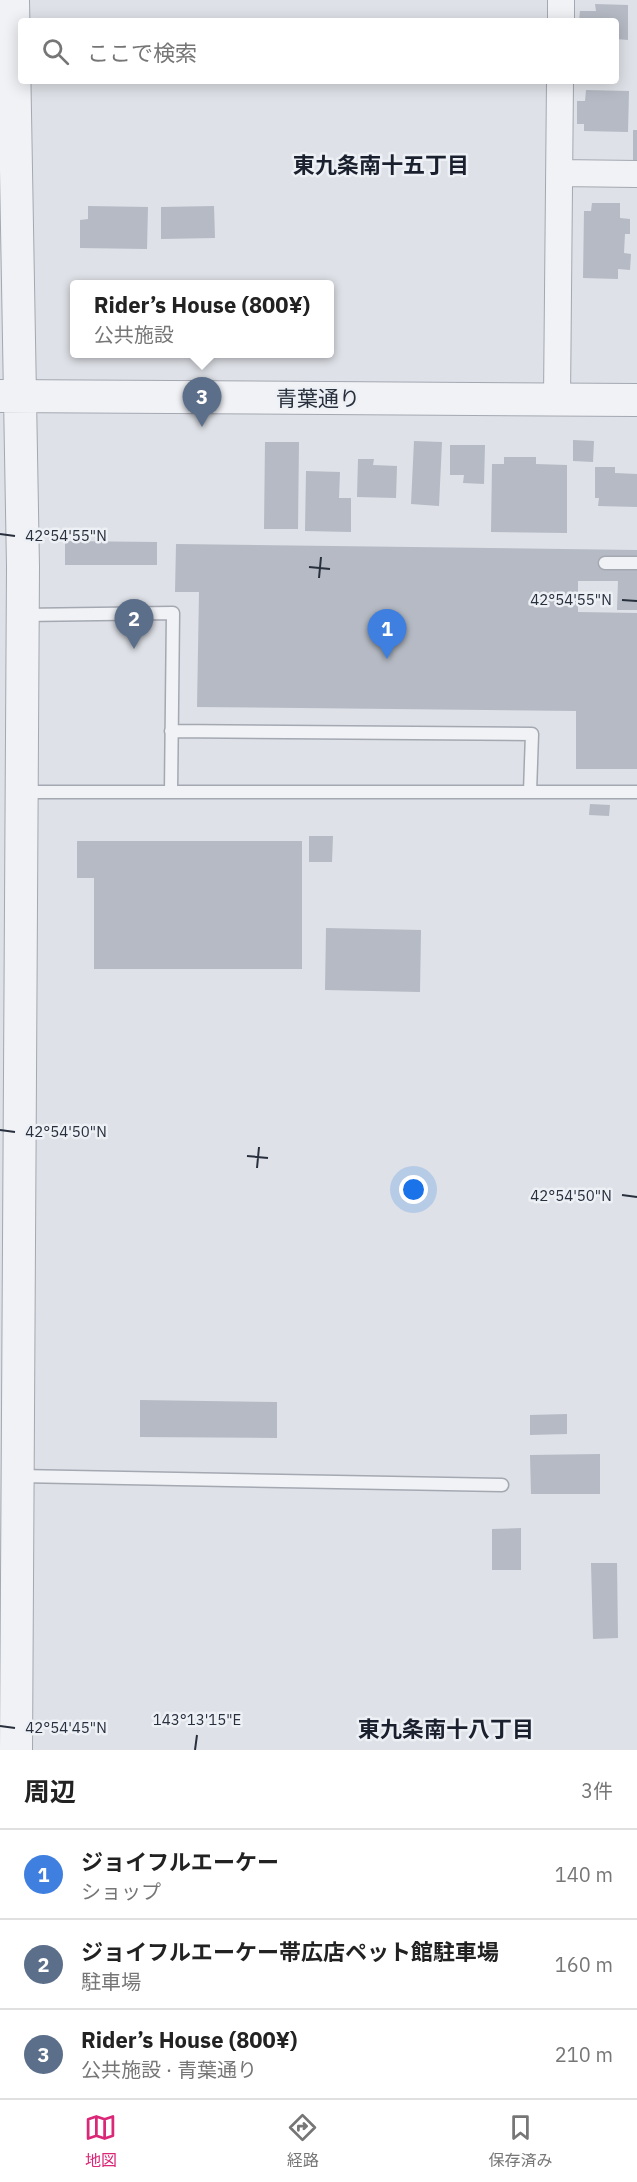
<!DOCTYPE html>
<html lang="ja">
<meta charset="utf-8">
<style>
:root{--surface:#fff;--page:#f6f6f6;--text:#222;--muted:#767676;--line:#e0e0e0;--accent:#db2777}
body{margin:0;font-family:"IBM Plex Sans","Noto Sans JP",sans-serif;background:var(--page);color:var(--text)}
.you{position:absolute;left:414px;top:1190px;width:21px;height:21px;margin:-15px;border:4px solid #fff;border-radius:50%;background:#1a73e8;box-shadow:0 0 0 9px #1a73e833}
.badge{display:grid;place-items:center;width:39px;height:39px;border-radius:50%;background:var(--accent);color:#fff;font-size:20px;font-weight:700}
.pin{position:absolute;translate:-50% -50px;filter:drop-shadow(0 2px 3px #0008)}
.pin::after{content:'';position:absolute;top:32px;width:21px;height:18px;background:inherit;clip-path:polygon(0 0,100% 0,50% 100%)}
.popup{position:absolute;left:70px;top:280px;width:264px;height:78px;box-sizing:border-box;display:grid;place-content:center;border-radius:6px;background:var(--surface);filter:drop-shadow(0 2px 4px #0005);font-size:20px;white-space:nowrap;color:var(--muted)}
.popup b{font-size:22px;color:var(--text)}
.popup::after{content:'';position:absolute;left:50%;top:100%;margin-left:-12px;border:12px solid transparent;border-top-color:var(--surface)}
.list{margin:0;padding:0;list-style:none}
h2{display:flex;justify-content:space-between;align-items:center;height:78px;margin:0;padding:0 24px;font-size:26px}
h2 small{font-size:20px;font-weight:400;color:var(--muted)}
.list li{display:grid;grid-template-columns:39px 1fr auto;gap:18px;align-items:center;box-sizing:border-box;height:90px;padding:0 24px;border-top:2px solid var(--line)}
.list b{display:block;font-size:22px;white-space:nowrap}
.list p{margin:0;font-size:20px;white-space:nowrap;color:var(--muted)}
.list em{font-size:20px;font-style:normal;color:var(--muted)}
.icon{flex:none;width:33px;height:33px;fill:none;stroke:currentColor;stroke-width:2;stroke-linecap:round;stroke-linejoin:round}
.map{position:relative;flex:none;width:637px;height:1750px;overflow:hidden}
.search{position:absolute;background:var(--surface);box-shadow:0 3px 15px #0003;left:18px;right:18px;top:18px;height:66px;display:flex;align-items:center;gap:15px;box-sizing:border-box;padding:0 21px;border-radius:6px;color:var(--muted);font-size:22px}
.sheet{height:348px;background:var(--surface)}
nav{display:flex;justify-content:space-around;align-items:center;box-sizing:border-box;height:84px;border-top:2px solid var(--line);background:var(--surface);font-size:16px;color:var(--muted)}
nav a{display:grid;justify-items:center;gap:3px}
nav .on{color:var(--accent)}
.map>svg:first-child{display:block}
.building{fill:#b5bac4}
.lines{fill:none;stroke-linecap:round;stroke-linejoin:round}
.service-casing{stroke:#a4a8b1;stroke-width:15}
.minor-casing{stroke:#a4a8b1;stroke-width:28}
.tertiary-casing{stroke:#a4a8b1;stroke-width:34}
.service{stroke:#f1f2f6;stroke-width:12}
.minor{stroke:#f1f2f6;stroke-width:26}
.tertiary{stroke:#f1f2f6;stroke-width:32}
.ticks{fill:none;stroke:#282f3d;stroke-width:2}
.labels{text-anchor:middle;dominant-baseline:central;stroke-width:5;stroke-linejoin:round;paint-order:stroke}
.street-label{font-size:21px;fill:#282f3d;stroke:#edf0f5}
.neighbourhood-label{font-size:22px;font-weight:bold;fill:#1a202e;stroke:#edf0f5}
.ticks-label{font-size:15px;text-anchor:middle;fill:#282f3d;stroke:#edf0f5;stroke-width:5;stroke-linejoin:round;paint-order:stroke}
</style>
<div class="map">
<svg width="637" height="1750" viewBox="0 0 637 1750">
<rect width="100%" height="100%" fill="#dee1e7"/>
<path class="building" d="M595,4L628,5V40L616,39V21H579L580,11H596Z
M586,90L629,91L628,132L584,131V124H577V101H585Z
M633,130H637V163H633Z
M592,203H620V218L630,219V234H625L624,253L631,254L630,270L618,269V279L583,278L584,211H591Z
M88,206L148,207L147,249L80,248V220L88,219Z
M214,206L215,238L161,239V207Z
M573,440L594,441L593,462L573,461Z
M414,441L442,442L439,506L411,504Z
M265,442H299L298,529H264Z
M450,445H485L484,484L463,483L464,475H450Z
M504,457H536V464L567,465V533L491,532L492,464H504Z
M358,459H374L373,465L397,466L396,498L357,497Z
M595,467H615V473L637,474V507L598,506L599,498H595Z
M306,471L340,472L339,498H351V532L305,531Z
M65,541L157,542V565H65Z
M176,544L637,550V610H617L618,581H578V612L637,613V769H576V711L197,707L199,592H175Z
M590,804L610,805L609,816L589,815Z
M309,836H333L332,862H309Z
M77,841H302V969H94V878H77Z
M326,928L421,930L420,992L325,990Z
M140,1400L277,1402V1438L140,1437Z
M567,1414V1434L530,1435V1415Z
M600,1454V1494H531L530,1455Z
M521,1528V1570H492V1529Z
M591,1563H617L618,1638L593,1639Z"/>
<g class="lines">
<defs>
<path id="service" d="M605,563H637
M23,615L173,613L171,792
M171,731L532,734L530,792
M23,792H637
M19,1476L502,1485"/>
<path id="minor" d="M561,21V0
M560,173L637,174
M557,399L560,81"/>
<path id="tertiary" d="M13,0L23,567L16,1750
M1,396L637,400"/>
</defs>
<use href="#service" class="service-casing"/>
<use href="#minor" class="minor-casing"/>
<use href="#tertiary" class="tertiary-casing"/>
<use href="#service" class="service"/>
<use href="#minor" class="minor"/>
<use href="#tertiary" class="tertiary"/>
</g>
<path class="ticks" d="M0,534L15,536M309,567L330,569M319,578L321,557M622,600L637,601M0,1130L15,1132M247,1156L268,1158M257,1168L259,1147M622,1195L637,1197M0,1726L15,1728M195,1750L197,1735"/>
<g class="labels">
<g class="street-label">
<text x="318" y="398">青葉通り</text>
</g>
<g class="neighbourhood-label">
<text x="381" y="164">東九条南十五丁目</text>
<text x="446" y="1728">東九条南十八丁目</text>
</g>
</g>
<g class="ticks-label">
<text x="66" y="541">42°54'55"N</text>
<text x="571" y="605">42°54'55"N</text>
<text x="66" y="1137">42°54'50"N</text>
<text x="571" y="1201">42°54'50"N</text>
<text x="197" y="1725">143°13'15"E</text>
<text x="66" y="1733">42°54'45"N</text>
</g>
</svg>
<div class="you"></div>
<div class="pin badge" style="left:387px;top:659px;background:#3f7fe0">1</div>
<div class="pin badge" style="left:134px;top:649px;background:#5c6f8a">2</div>
<div class="pin badge" style="left:202px;top:427px;background:#5c6f8a">3</div>
<div class="popup"><b>Rider’s House (800¥)</b>公共施設</div>
<div class="search"><svg class="icon" aria-label="search" viewBox="0 0 24 24"><circle cx="10" cy="10" r="6"/><path d="M15 15l6 6"/></svg>ここで検索</div>
</div>
<section class="sheet">
<h2>周辺<small>3件</small></h2>
<ul class="list">
<li><span class="badge" style="background:#3f7fe0">1</span><div><b>ジョイフルエーケー</b><p>ショップ</p></div><em>140 m</em></li>
<li><span class="badge" style="background:#5c6f8a">2</span><div><b>ジョイフルエーケー帯広店ペット館駐車場</b><p>駐車場</p></div><em>160 m</em></li>
<li><span class="badge" style="background:#5c6f8a">3</span><div><b>Rider’s House (800¥)</b><p>公共施設 · 青葉通り</p></div><em>210 m</em></li>
</ul>
</section>
<nav>
<a class="on"><svg class="icon" aria-label="map" viewBox="0 0 24 24"><path d="M3 6l6-2 6 2 6-2v14l-6 2-6-2-6 2zM9 4v14M15 6v14"/></svg>地図</a>
<a><svg class="icon" aria-label="directions" viewBox="0 0 24 24"><path d="M12 3l9 9-9 9-9-9zM9 14v-3h6M13 9l2 2-2 2"/></svg>経路</a>
<a><svg class="icon" aria-label="saved" viewBox="0 0 24 24"><path d="M7 4h10v16l-5-4-5 4z"/></svg>保存済み</a>
</nav>
